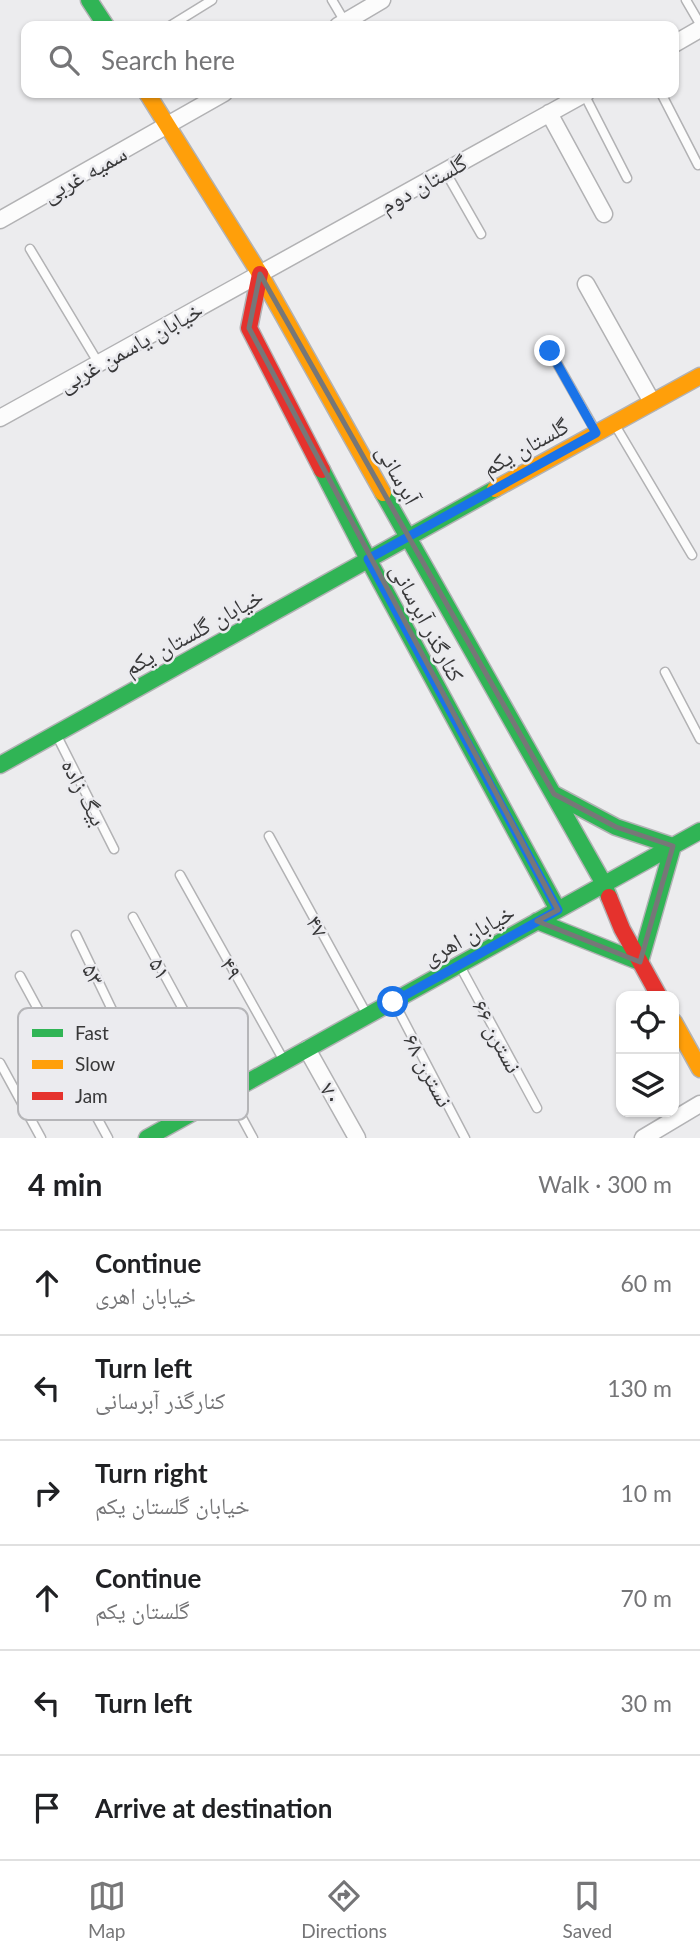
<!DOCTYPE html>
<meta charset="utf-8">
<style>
:root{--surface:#fff;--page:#f2f2f2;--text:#202124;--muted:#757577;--line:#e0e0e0;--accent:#777778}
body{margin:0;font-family:Lato,"Noto Naskh Arabic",sans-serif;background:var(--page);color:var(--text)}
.controls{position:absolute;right:21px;bottom:21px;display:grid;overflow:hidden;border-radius:14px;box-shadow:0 2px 5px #0004}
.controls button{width:63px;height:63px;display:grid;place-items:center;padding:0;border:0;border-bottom:2px solid var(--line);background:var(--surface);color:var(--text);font:35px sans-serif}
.stop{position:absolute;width:21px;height:21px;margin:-16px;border:5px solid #1a73e8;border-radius:50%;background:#fff}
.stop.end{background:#1a73e8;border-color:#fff;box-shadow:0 2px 7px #0008}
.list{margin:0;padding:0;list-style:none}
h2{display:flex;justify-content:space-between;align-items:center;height:91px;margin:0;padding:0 28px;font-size:30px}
h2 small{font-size:23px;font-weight:400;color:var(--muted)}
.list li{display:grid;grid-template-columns:46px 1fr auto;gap:21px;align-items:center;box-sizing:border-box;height:105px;padding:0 28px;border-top:2px solid var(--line)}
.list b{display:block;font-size:26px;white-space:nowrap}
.list p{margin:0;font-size:23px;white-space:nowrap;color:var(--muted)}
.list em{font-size:23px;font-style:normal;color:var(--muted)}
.icon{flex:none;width:38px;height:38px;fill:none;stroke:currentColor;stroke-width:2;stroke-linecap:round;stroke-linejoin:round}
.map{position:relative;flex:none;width:700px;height:1138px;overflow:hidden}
.search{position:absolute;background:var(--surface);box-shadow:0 2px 5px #0004;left:21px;right:21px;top:21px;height:77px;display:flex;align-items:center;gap:18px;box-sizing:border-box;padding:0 24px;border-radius:14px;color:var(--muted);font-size:26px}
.sheet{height:721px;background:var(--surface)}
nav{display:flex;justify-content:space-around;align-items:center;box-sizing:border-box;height:98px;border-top:2px solid var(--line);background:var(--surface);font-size:19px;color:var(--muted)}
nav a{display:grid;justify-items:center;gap:4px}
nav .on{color:var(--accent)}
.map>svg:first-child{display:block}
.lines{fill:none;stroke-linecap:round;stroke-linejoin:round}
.lane-casing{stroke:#b2b2b4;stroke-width:11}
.street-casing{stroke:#b2b2b4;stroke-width:19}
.fast-casing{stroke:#b2b2b4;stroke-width:19}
.slow-casing{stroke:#b2b2b4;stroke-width:19}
.jam-casing{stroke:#b2b2b4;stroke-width:19}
.lane{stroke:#fcfcfc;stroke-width:8}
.street{stroke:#fcfcfc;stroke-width:16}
.fast{stroke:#30b455;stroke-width:16}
.slow{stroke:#ff9f0a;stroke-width:16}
.jam{stroke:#e5322d;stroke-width:16}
.route{stroke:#1a73e8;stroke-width:9}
.marked{fill:none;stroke:#777778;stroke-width:5;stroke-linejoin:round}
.labels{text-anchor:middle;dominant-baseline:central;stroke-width:5;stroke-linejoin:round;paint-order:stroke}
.street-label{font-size:23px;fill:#383839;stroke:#ebebef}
.key{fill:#ebebef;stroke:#b5b5b8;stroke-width:2}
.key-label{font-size:19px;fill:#383839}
</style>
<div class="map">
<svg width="700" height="1138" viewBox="0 0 700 1138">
<rect width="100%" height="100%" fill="#ececee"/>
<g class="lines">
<defs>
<path id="lane" d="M332,0L345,22
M686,0L700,24
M170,26L212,0
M661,93L698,165
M584,94L627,178
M445,171L481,234
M30,249L99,364
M550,351L595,430
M615,425L692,555
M665,672L700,739
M57,736L114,849
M269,836L366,1013
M180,875L283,1059
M133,917L253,1138
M76,935L167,1124
M460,966L537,1108
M20,976L108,1138
M395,1004L465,1138
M0,1063L41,1138"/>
<path id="street" d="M338,26L382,0
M674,44L700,29
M549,113L604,214
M0,220L224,93
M586,284L652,402
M0,418L586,93
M307,1049L357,1138
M643,1138L700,1104"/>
<path id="fast" d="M89,0L106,26
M322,470L368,559L558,910
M383,493L604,884L609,897
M0,765L495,489
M537,921L640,962L673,846L616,827L554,794
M147,1138L700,831"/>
<path id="slow" d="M147,93L260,274L383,493
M495,489L700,376
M674,1022L700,1069"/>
<path id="jam" d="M260,274L249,328L322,470
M609,897L622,929L659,996"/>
</defs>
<use href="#lane" class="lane-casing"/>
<use href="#street" class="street-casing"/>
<use href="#fast" class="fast-casing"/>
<use href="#slow" class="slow-casing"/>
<use href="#jam" class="jam-casing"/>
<use href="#lane" class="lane"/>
<use href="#street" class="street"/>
<use href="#fast" class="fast"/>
<use href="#slow" class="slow"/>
<use href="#jam" class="jam"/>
</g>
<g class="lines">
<path class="route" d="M393,1002L558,910L368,559L596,433L550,351"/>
</g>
<path class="marked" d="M260,274L554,794L616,827L673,846L640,962L537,921L558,910L249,328Z"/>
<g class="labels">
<g class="street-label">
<text transform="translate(84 173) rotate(-29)">سمیه غربی</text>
<text transform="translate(423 183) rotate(-29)">گلستان دوم</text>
<text transform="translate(130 346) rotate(-29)">خیابان یاسمن غربی</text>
<text transform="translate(525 446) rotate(-29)">گلستان یکم</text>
<text transform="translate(399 474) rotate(61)">آبرسانی</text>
<text transform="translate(428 622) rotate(62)">کنارگذر آبرسانی</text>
<text transform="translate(193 631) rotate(-29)">خیابان گلستان یکم</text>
<text transform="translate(85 792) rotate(63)">بیگ زاده</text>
<text transform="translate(318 926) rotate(62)">۴۷</text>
<text transform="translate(468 934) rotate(-29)">خیابان اهری</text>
<text transform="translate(161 968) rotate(62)">۵۱</text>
<text transform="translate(232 968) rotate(61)">۴۹</text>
<text transform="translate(94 974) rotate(64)">۵۳</text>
<text transform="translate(498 1036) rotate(62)">نسترن ۶۶</text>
<text transform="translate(429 1070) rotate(62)">نسترن ۶۸</text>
<text transform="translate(332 1093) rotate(61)">۷۰</text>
</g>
</g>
<rect x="18" y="1008" width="230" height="112" rx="10" class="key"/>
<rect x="32" y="1029" width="31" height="8" fill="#30b455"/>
<rect x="32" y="1060" width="31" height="9" fill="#ff9f0a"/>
<rect x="32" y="1092" width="31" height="8" fill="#e5322d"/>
<g class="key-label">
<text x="75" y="1040">Fast</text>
<text x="75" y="1071">Slow</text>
<text x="75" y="1103">Jam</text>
</g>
</svg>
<div class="controls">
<button><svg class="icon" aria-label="locate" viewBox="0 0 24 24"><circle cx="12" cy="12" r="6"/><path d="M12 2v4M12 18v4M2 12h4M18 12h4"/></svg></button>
<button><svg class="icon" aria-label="layers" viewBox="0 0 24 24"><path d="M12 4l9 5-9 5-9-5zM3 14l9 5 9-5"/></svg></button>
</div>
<div class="stop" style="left:393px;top:1002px"></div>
<div class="stop end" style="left:550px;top:351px"></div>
<div class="search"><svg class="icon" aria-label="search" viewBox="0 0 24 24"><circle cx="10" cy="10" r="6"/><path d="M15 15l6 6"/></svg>Search here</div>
</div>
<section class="sheet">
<h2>4 min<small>Walk · 300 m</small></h2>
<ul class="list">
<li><svg class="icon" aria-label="ahead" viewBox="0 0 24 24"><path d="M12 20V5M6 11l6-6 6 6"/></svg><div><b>Continue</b><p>خیابان اهری</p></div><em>60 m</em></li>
<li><svg class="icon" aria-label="left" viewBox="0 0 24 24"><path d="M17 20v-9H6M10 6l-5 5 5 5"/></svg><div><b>Turn left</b><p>کنارگذر آبرسانی</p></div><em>130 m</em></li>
<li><svg class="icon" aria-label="right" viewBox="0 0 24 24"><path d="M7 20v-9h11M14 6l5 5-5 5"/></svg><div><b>Turn right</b><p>خیابان گلستان یکم</p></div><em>10 m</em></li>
<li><svg class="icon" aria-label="ahead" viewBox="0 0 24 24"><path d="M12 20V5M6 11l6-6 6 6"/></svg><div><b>Continue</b><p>گلستان یکم</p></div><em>70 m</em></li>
<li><svg class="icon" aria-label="left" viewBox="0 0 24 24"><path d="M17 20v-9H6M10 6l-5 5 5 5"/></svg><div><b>Turn left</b></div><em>30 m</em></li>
<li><svg class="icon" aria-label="arrive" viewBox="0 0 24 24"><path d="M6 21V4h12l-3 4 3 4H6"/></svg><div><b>Arrive at destination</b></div></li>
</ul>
</section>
<nav>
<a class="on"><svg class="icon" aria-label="map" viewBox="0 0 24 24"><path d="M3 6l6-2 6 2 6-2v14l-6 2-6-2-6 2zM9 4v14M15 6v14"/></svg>Map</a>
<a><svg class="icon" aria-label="directions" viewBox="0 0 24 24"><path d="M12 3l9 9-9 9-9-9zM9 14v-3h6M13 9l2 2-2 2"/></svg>Directions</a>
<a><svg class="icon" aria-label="saved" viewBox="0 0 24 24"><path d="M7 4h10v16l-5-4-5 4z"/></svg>Saved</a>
</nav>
